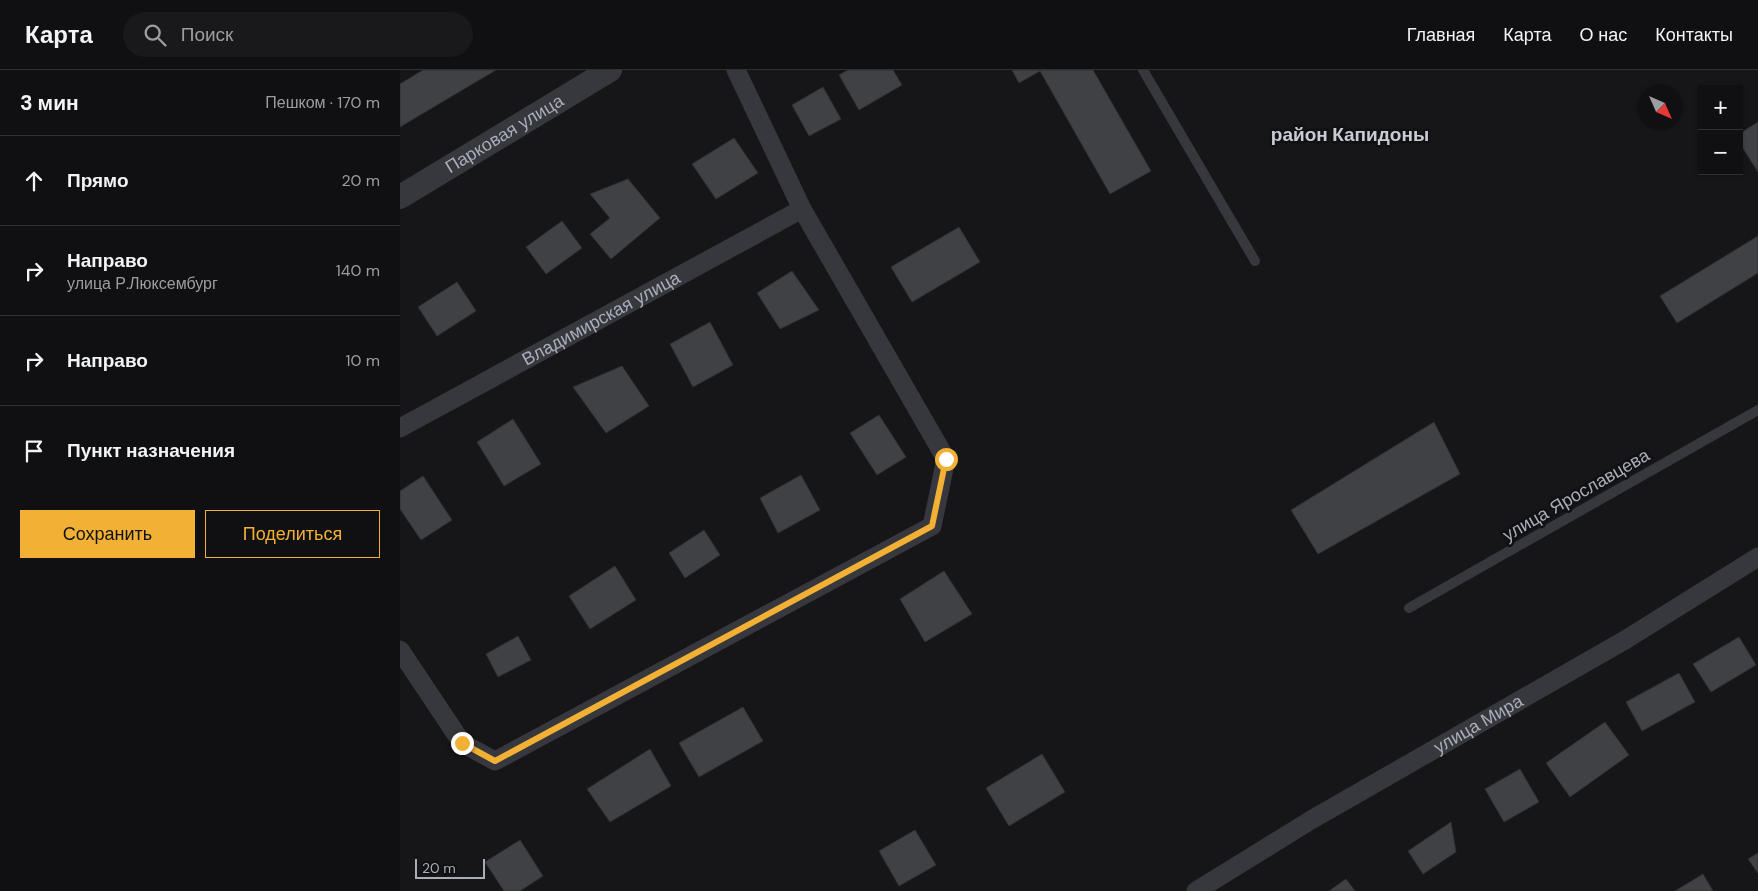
<!DOCTYPE html>
<html lang="ru">
<meta charset="utf-8">
<style>
:root{--surface:#101012;--page:#19191b;--text:#f1f3f6;--muted:#9c9d9f;--line:#303032;--accent:#f2b134}
body{margin:0;font-family:"DM Sans",sans-serif;background:var(--page);color:var(--text)}
.controls{position:absolute;right:15px;top:15px;display:grid;overflow:hidden;border-radius:0px;box-shadow:0 1px 4px #0004}
.controls button{width:45px;height:45px;display:grid;place-items:center;padding:0;border:0;border-bottom:1px solid var(--line);background:var(--surface);color:var(--text);font:25px sans-serif}
.compass{position:absolute;left:1238px;top:15px;width:45px;height:45px;border-radius:50%;background:var(--surface);box-shadow:0 1px 4px #0004;rotate:135deg}
.scale{position:absolute;left:15px;bottom:12px;width:70px;box-sizing:border-box;padding-left:5px;border:2px solid #a8adb8;border-top:0;font-size:14px;line-height:18px;white-space:nowrap;color:#a8adb8;-webkit-text-stroke:4px #111113;paint-order:stroke}
.stop{position:absolute;width:15px;height:15px;margin:-11px;border:4px solid #f2b134;border-radius:50%;background:#fff}
.stop.end{background:#f2b134;border-color:#fff;box-shadow:0 1px 5px #0008}
.list{margin:0;padding:0;list-style:none}
h2{display:flex;justify-content:space-between;align-items:center;height:65px;margin:0;padding:0 20px;font-size:21px}
h2 small{font-size:16px;font-weight:400;color:var(--muted)}
.list li{display:grid;grid-template-columns:32px 1fr auto;gap:15px;align-items:center;box-sizing:border-box;height:90px;padding:0 20px;border-top:1px solid var(--line)}
.list b{display:block;font-size:19px;white-space:nowrap}
.list p{margin:0;font-size:16px;white-space:nowrap;color:var(--muted)}
.list em{font-size:16px;font-style:normal;color:var(--muted)}
.actions{display:flex;gap:10px;padding:15px 20px}
.actions a{flex:1;padding:11px 0;border:1px solid var(--accent);border-radius:0px;text-align:center;font-size:18px;color:var(--accent)}
.actions .main{background:var(--accent);color:#111}
.icon{flex:none;width:28px;height:28px;fill:none;stroke:currentColor;stroke-width:2;stroke-linecap:round;stroke-linejoin:round}
.map{position:relative;flex:none;width:1358px;height:821px;overflow:hidden}
header{display:flex;align-items:center;gap:30px;box-sizing:border-box;height:70px;padding:0 25px;background:var(--surface);border-bottom:1px solid var(--line)}
header strong{font-size:24px}
nav{display:flex;gap:28px;margin-inline-start:auto;font-size:18px}
.search{width:350px;height:45px;background:var(--page);display:flex;align-items:center;gap:12px;box-sizing:border-box;padding:0 18px;border-radius:28px;color:var(--muted);font-size:19px}
main{display:flex}
aside{flex:1;background:var(--surface)}
.map>svg:first-child{display:block}
.building{fill:#404145;stroke:#303034}
.lines{fill:none;stroke-linecap:round;stroke-linejoin:round}
.service{stroke:#37383d;stroke-width:10}
.minor{stroke:#37383d;stroke-width:19}
.tertiary{stroke:#37383d;stroke-width:24}
.route{stroke:#f2b134;stroke-width:6}
.labels{text-anchor:middle;dominant-baseline:central;stroke-width:5;stroke-linejoin:round;paint-order:stroke}
.street-label{font-size:18px;fill:#a8adb8;stroke:#111113}
.neighbourhood-label{font-size:19px;font-weight:bold;fill:#c9ccd4;stroke:#111113}
</style>
<header>
<strong>Карта</strong>
<div class="search"><svg class="icon" aria-label="search" viewBox="0 0 24 24"><circle cx="10" cy="10" r="6"/><path d="M15 15l6 6"/></svg>Поиск</div>
<nav><a>Главная</a><a>Карта</a><a>О нас</a><a>Контакты</a></nav>
</header>
<main>
<aside>
<h2>3 мин<small>Пешком · 170 m</small></h2>
<ul class="list">
<li><svg class="icon" aria-label="ahead" viewBox="0 0 24 24"><path d="M12 20V5M6 11l6-6 6 6"/></svg><div><b>Прямо</b></div><em>20 m</em></li>
<li><svg class="icon" aria-label="right" viewBox="0 0 24 24"><path d="M7 20v-9h11M14 6l5 5-5 5"/></svg><div><b>Направо</b><p>улица Р.Люксембург</p></div><em>140 m</em></li>
<li><svg class="icon" aria-label="right" viewBox="0 0 24 24"><path d="M7 20v-9h11M14 6l5 5-5 5"/></svg><div><b>Направо</b></div><em>10 m</em></li>
<li><svg class="icon" aria-label="arrive" viewBox="0 0 24 24"><path d="M6 21V4h12l-3 4 3 4H6"/></svg><div><b>Пункт назначения</b></div></li>
</ul>
<div class="actions"><a class="main">Сохранить</a><a>Поделиться</a></div>
</aside>
<div class="map">
<svg width="1358" height="821" viewBox="0 0 1358 821">
<rect width="100%" height="100%" fill="#161618"/>
<path class="building" d="M23,0H96L0,57V14Z
M448,0H493L502,15L459,40L439,5Z
M612,0H693L751,101L710,124L640,1L619,13Z
M423,17L441,49L409,66L392,35Z
M1358,52V102L1339,72V64Z
M334,68L358,103L316,129L292,94Z
M228,109L260,148L211,189L190,164L210,148L190,124Z
M162,151L182,178L146,204L126,177Z
M559,157L580,192L512,232L491,197Z
M1358,166V203L1277,253L1260,226Z
M392,201L419,240L380,259L357,223Z
M57,212L76,241L37,266L18,237Z
M310,252L333,295L293,317L270,274Z
M222,296L249,336L206,363L173,317Z
M479,345L506,387L477,405L450,363Z
M113,349L141,394L104,416L77,372Z
M1034,352L1060,404L918,484L891,440Z
M401,405L420,440L378,463L360,428Z
M23,406L52,450L21,470L0,439V421Z
M304,460L320,485L285,508L269,483Z
M215,496L236,530L190,559L169,526Z
M544,501L572,544L525,572L500,529Z
M118,566L131,590L98,607L86,584Z
M1339,567L1356,595L1311,622L1293,594Z
M1279,603L1295,632L1242,661L1226,632Z
M343,637L363,671L299,707L279,673Z
M1205,652L1229,685L1170,727L1146,693Z
M250,679L271,716L210,752L187,719Z
M642,684L665,722L609,756L586,718Z
M1120,699L1139,732L1104,752L1085,719Z
M1051,752L1056,782L1023,804L1008,781Z
M515,760L536,795L499,816L479,781Z
M120,770L143,806L120,821H104L85,792Z
M1358,783V803L1348,789Z
M1303,804L1313,821H1275Z
M946,809L955,821H929Z"/>
<g class="lines">
<path class="service" d="M743,0L855,191
M1009,538L1358,340"/>
<g class="minor">
<path id="s1" d="M0,358L402,139"/>
<path d="M0,580L62,673L95,691L532,456L546,389L402,139L336,0"/>
<path id="s2" d="M796,821L911,750L1225,570L1358,487"/>
</g>
<path class="tertiary" id="s3" d="M0,127L210,0"/>
</g>
<g class="lines">
<path class="route" d="M62,673L95,691L532,456L546,389"/>
</g>
<g class="labels">
<g class="street-label">
<text stroke="none"><textPath href="#s3" startOffset="122">Парковая улица</textPath></text>
<text stroke="none"><textPath href="#s1" startOffset="229">Владимирская улица</textPath></text>
<text transform="translate(1176 425) rotate(-30)">улица Ярославцева</text>
<text stroke="none"><textPath href="#s2" startOffset="328">улица Мира</textPath></text>
</g>
<g class="neighbourhood-label">
<text x="950" y="64">район Капидоны</text>
</g>
</g>
</svg>
<div class="controls">
<button>+</button>
<button>−</button>
</div>
<svg class="compass" viewBox="-18 -18 36 36"><path d="M0-13l5 13h-10z" fill="#e53935"/><path d="M0 13l5-13h-10z" fill="#9c9d9f"/></svg>
<div class="scale">20 m</div>
<div class="stop" style="left:546px;top:389px"></div>
<div class="stop end" style="left:62px;top:673px"></div>
</div>
</main>
